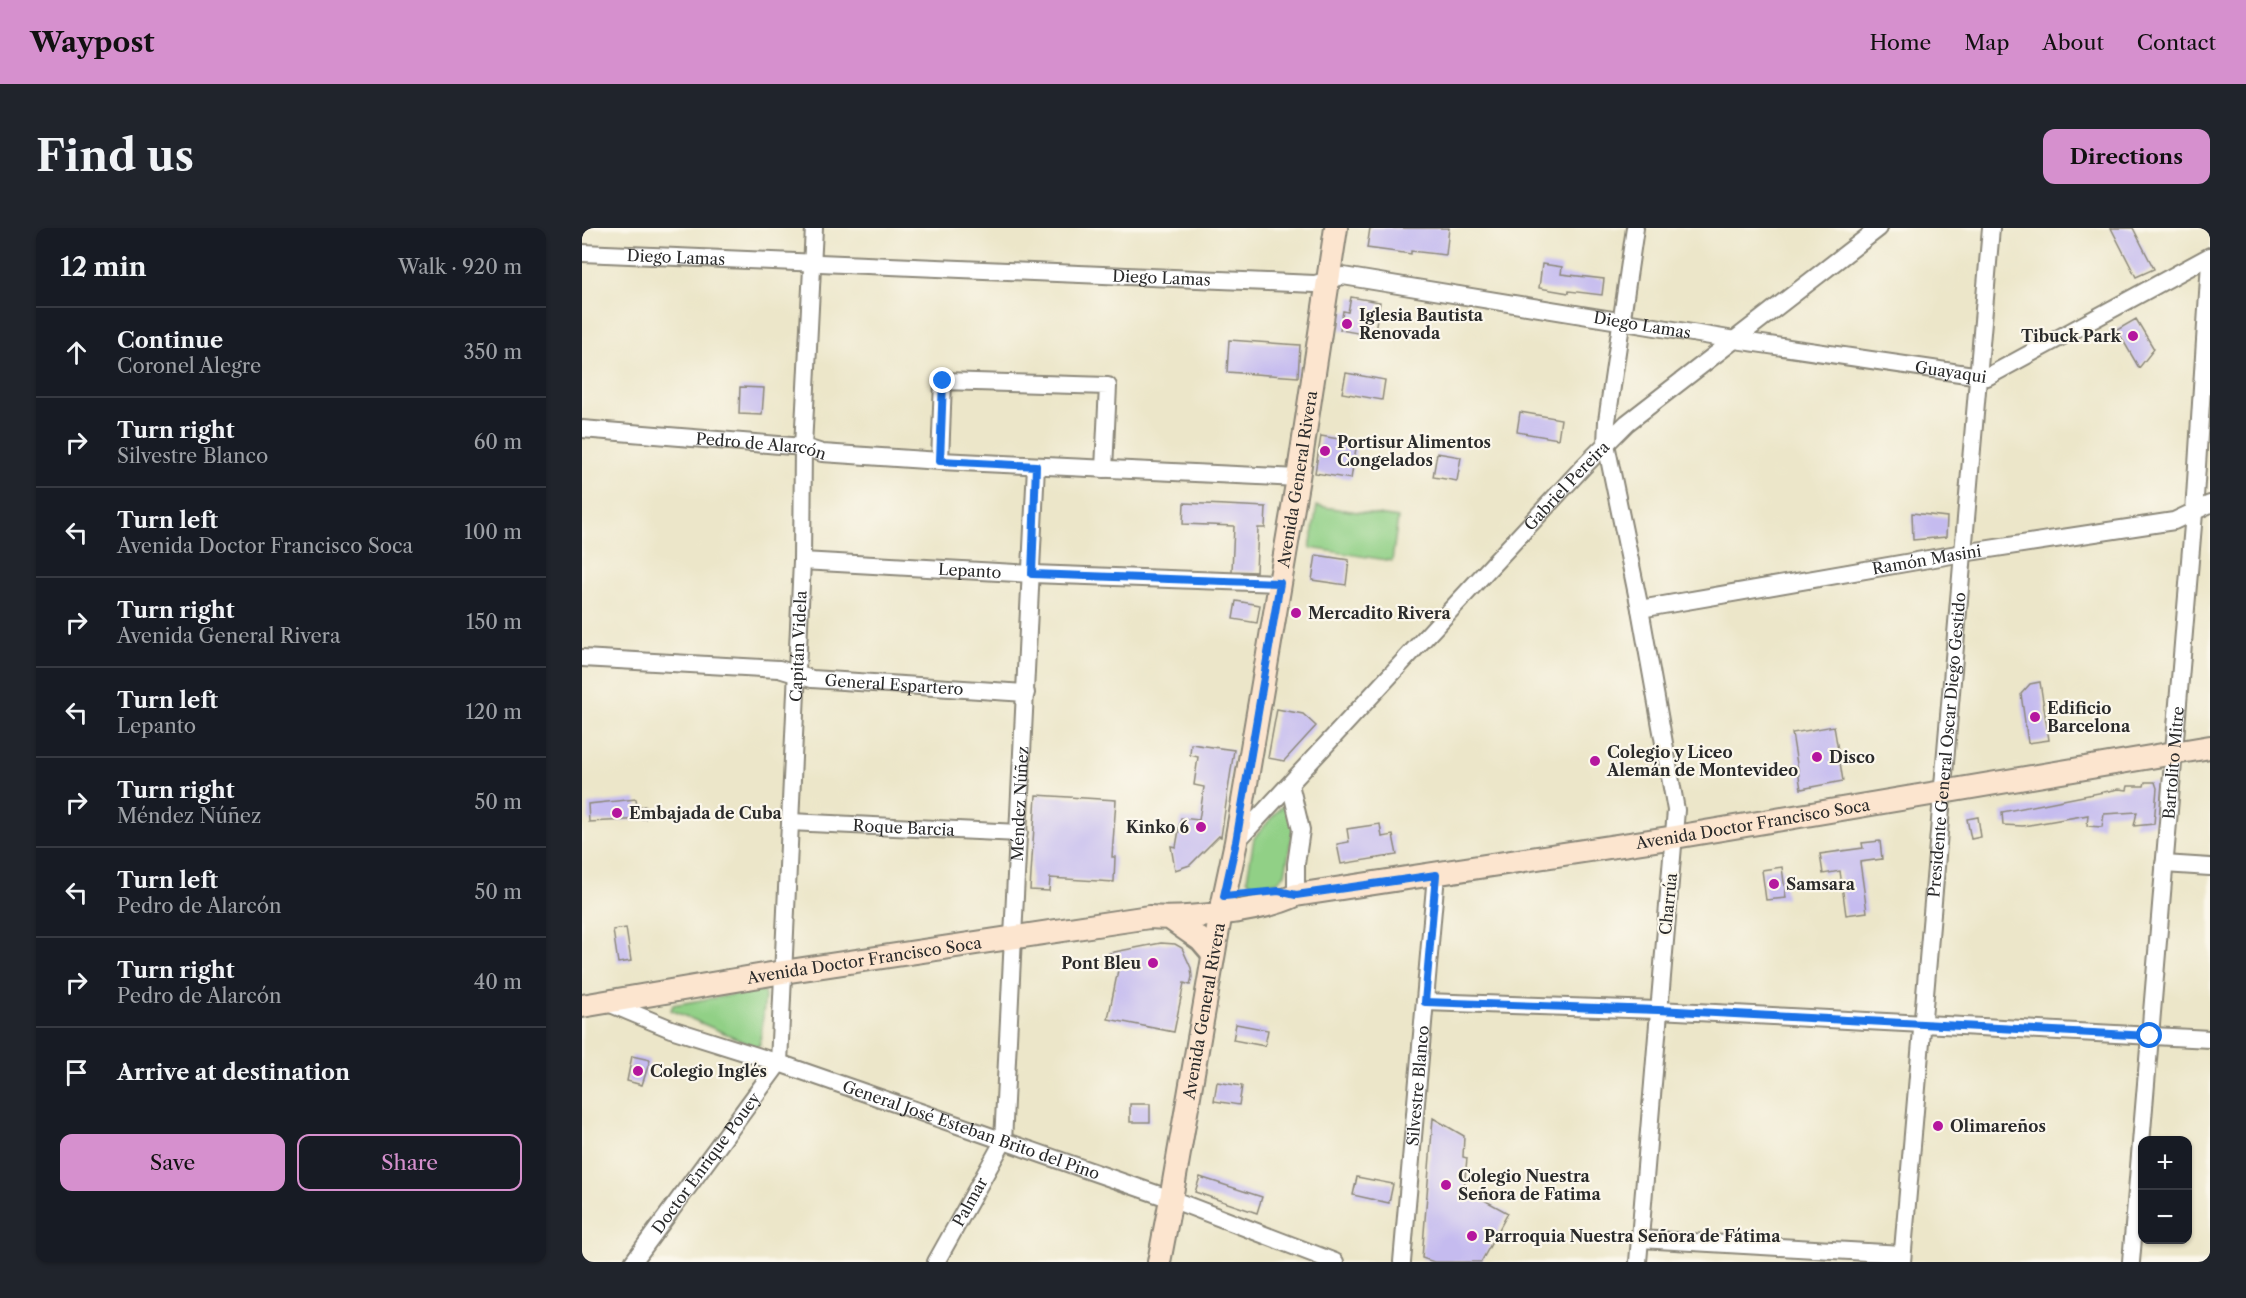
<!DOCTYPE html>
<meta charset="utf-8">
<style>
:root{--surface:#171b24;--page:#20242c;--text:#f1f3f6;--muted:#9ea1a6;--line:#363941;--accent:#d690ce}
body{margin:0;font-family:"Libre Caslon Text",serif;background:var(--page);color:var(--text)}
.controls{position:absolute;right:18px;bottom:18px;display:grid;overflow:hidden;border-radius:12px;box-shadow:0 2px 4px #0004}
.controls button{width:54px;height:54px;display:grid;place-items:center;padding:0;border:0;border-bottom:2px solid var(--line);background:var(--surface);color:var(--text);font:30px sans-serif}
.stop{position:absolute;width:18px;height:18px;margin:-14px;border:4px solid #1a73e8;border-radius:50%;background:#fff}
.stop.end{background:#1a73e8;border-color:#fff;box-shadow:0 2px 6px #0008}
.list{margin:0;padding:0;list-style:none}
h2{display:flex;justify-content:space-between;align-items:center;height:78px;margin:0;padding:0 24px;font-size:26px}
h2 small{font-size:20px;font-weight:400;color:var(--muted)}
.list li{display:grid;grid-template-columns:39px 1fr auto;gap:18px;align-items:center;box-sizing:border-box;height:90px;padding:0 24px;border-top:2px solid var(--line)}
.list b{display:block;font-size:22px;white-space:nowrap}
.list p{margin:0;font-size:20px;white-space:nowrap;color:var(--muted)}
.list em{font-size:20px;font-style:normal;color:var(--muted)}
.actions{display:flex;gap:12px;padding:18px 24px}
.actions a{flex:1;padding:14px 0;border:2px solid var(--accent);border-radius:12px;text-align:center;font-size:21px;color:var(--accent)}
.actions .main{background:var(--accent);color:#111}
.icon{flex:none;width:33px;height:33px;fill:none;stroke:currentColor;stroke-width:2;stroke-linecap:round;stroke-linejoin:round}
.map{position:relative;flex:none;width:1628px;height:1034px;overflow:hidden;border-radius:12px}
header{display:flex;align-items:center;gap:36px;box-sizing:border-box;height:84px;padding:0 30px;background:var(--accent);color:#111}
header strong{font-size:28px}
nav{display:flex;gap:33px;margin-inline-start:auto;font-size:21px}
.intro{display:flex;align-items:center;justify-content:space-between;box-sizing:border-box;height:144px;padding:0 36px}
h1{margin:0;font-size:42px}
.button{padding:15px 27px;border-radius:12px;background:var(--accent);color:#111;font-size:21px;font-weight:700}
main{display:flex;gap:36px;padding:0 36px}
aside{flex:1;background:var(--surface);border-radius:12px;box-shadow:0 2px 4px #0004}
.map>svg:first-child{display:block}
.green{fill:#91d086;stroke:#5e7e58;stroke-width:1.5}
.building{fill:#c5bbef}
.lines{fill:none;stroke-linecap:round;stroke-linejoin:round}
.street-casing{stroke:#8c887a;stroke-width:20}
.secondary-casing{stroke:#8c887a;stroke-width:26}
.street{stroke:#fff;stroke-width:16}
.secondary{stroke:#fce5cf;stroke-width:22}
.route{stroke:#1a73e8;stroke-width:8}
.poi-dot{fill:#b5179e;stroke:#fbf7ec;stroke-width:2}
.labels{text-anchor:middle;dominant-baseline:central;stroke-width:4.5;stroke-linejoin:round;paint-order:stroke}
.street-label{font-size:16px;fill:#2b2b2b;stroke:#fbf7ec}
.poi-label{font-size:16px;font-weight:bold;fill:#2b2b2b;stroke:#fbf7ec;text-anchor:start}
</style>
<header>
<strong>Waypost</strong>
<nav><a>Home</a><a>Map</a><a>About</a><a>Contact</a></nav>
</header>
<div class="intro"><h1>Find us</h1><a class="button">Directions</a></div>
<main>
<aside>
<h2>12 min<small>Walk · 920 m</small></h2>
<ul class="list">
<li><svg class="icon" aria-label="ahead" viewBox="0 0 24 24"><path d="M12 20V5M6 11l6-6 6 6"/></svg><div><b>Continue</b><p>Coronel Alegre</p></div><em>350 m</em></li>
<li><svg class="icon" aria-label="right" viewBox="0 0 24 24"><path d="M7 20v-9h11M14 6l5 5-5 5"/></svg><div><b>Turn right</b><p>Silvestre Blanco</p></div><em>60 m</em></li>
<li><svg class="icon" aria-label="left" viewBox="0 0 24 24"><path d="M17 20v-9H6M10 6l-5 5 5 5"/></svg><div><b>Turn left</b><p>Avenida Doctor Francisco Soca</p></div><em>100 m</em></li>
<li><svg class="icon" aria-label="right" viewBox="0 0 24 24"><path d="M7 20v-9h11M14 6l5 5-5 5"/></svg><div><b>Turn right</b><p>Avenida General Rivera</p></div><em>150 m</em></li>
<li><svg class="icon" aria-label="left" viewBox="0 0 24 24"><path d="M17 20v-9H6M10 6l-5 5 5 5"/></svg><div><b>Turn left</b><p>Lepanto</p></div><em>120 m</em></li>
<li><svg class="icon" aria-label="right" viewBox="0 0 24 24"><path d="M7 20v-9h11M14 6l5 5-5 5"/></svg><div><b>Turn right</b><p>Méndez Núñez</p></div><em>50 m</em></li>
<li><svg class="icon" aria-label="left" viewBox="0 0 24 24"><path d="M17 20v-9H6M10 6l-5 5 5 5"/></svg><div><b>Turn left</b><p>Pedro de Alarcón</p></div><em>50 m</em></li>
<li><svg class="icon" aria-label="right" viewBox="0 0 24 24"><path d="M7 20v-9h11M14 6l5 5-5 5"/></svg><div><b>Turn right</b><p>Pedro de Alarcón</p></div><em>40 m</em></li>
<li><svg class="icon" aria-label="arrive" viewBox="0 0 24 24"><path d="M6 21V4h12l-3 4 3 4H6"/></svg><div><b>Arrive at destination</b></div></li>
</ul>
<div class="actions"><a class="main">Save</a><a>Share</a></div>
</aside>
<div class="map">
<svg width="1628" height="1034" viewBox="0 0 1628 1034">
<rect width="100%" height="100%" fill="#fbf7ec"/>
<filter id="ink" filterUnits="userSpaceOnUse"><feTurbulence type="fractalNoise" baseFrequency=".0167" numOctaves="2"/><feDisplacementMap in="SourceGraphic" scale="12" xChannelSelector="R" yChannelSelector="G"/><feConvolveMatrix kernelMatrix="1 2 1 2 8 2 1 2 1" color-interpolation-filters="sRGB"/></filter>
<filter id="wash" filterUnits="userSpaceOnUse"><feTurbulence type="fractalNoise" baseFrequency=".008" numOctaves="4" result="noise"/><feDisplacementMap in="SourceGraphic" scale="24" xChannelSelector="R" yChannelSelector="G"/><feGaussianBlur stdDeviation="1.35" result="paint"/><feColorMatrix in="noise" values="0 0 0 0 0 0 0 0 0 0 0 0 0 0 0 0 0 1.4 0 .05"/><feComposite in="paint" operator="in"/></filter>
<g filter="url(#wash)">
<rect width="100%" height="100%" fill="#ece6c9"/>
<path class="green" d="M735,278L816,290L810,333L728,320Z
M703,578L709,587L712,597L703,646L695,654L670,657L665,651L672,610L699,579Z
M176,762L181,763L183,768L178,816L175,819L89,782L91,777Z"/>
<g id="blocks">
<path class="building" d="M788,0H867L864,27L829,23V26L785,20Z
M1529,0H1551L1572,41L1554,49Z
M960,36L980,39L979,46L1022,51L1020,67L987,63V65L957,60Z
M769,69L798,74L792,108L758,102L761,83L766,84Z
M1554,91L1572,121L1557,140L1535,102Z
M647,112L718,117L716,149L645,144Z
M764,145L803,152L800,172L760,165Z
M158,159L182,160L180,187L157,186Z
M938,184L979,191L976,211L935,204Z
M739,208L775,214L769,251L733,245Z
M855,225L879,229L875,253L851,249Z
M602,275L684,279L683,300H676L674,344L650,343L652,298L601,296Z
M1330,285L1365,289L1364,309L1331,312Z
M734,327L767,332L764,357L730,352Z
M654,373L678,377L675,395L651,391Z
M1458,454L1467,512L1446,515L1439,466L1448,456Z
M695,481L721,486L734,498L702,533L686,530Z
M1252,498L1261,553L1219,561L1210,505Z
M609,516L652,522L639,609L637,608L608,637L593,642L589,618L594,619L599,590L617,592L622,559L612,557L616,529L608,527Z
M1563,554H1573L1575,560L1572,596L1552,598L1555,584L1522,586L1520,599L1505,598L1506,587L1441,598L1421,597L1420,584L1537,561L1545,562L1546,558H1562Z
M454,567L534,572L530,629H533L532,654L468,650L467,663L448,662Z
M54,571L55,579L63,578V591L7,594L6,576Z
M1396,589L1399,609L1389,611L1385,591Z
M798,596L800,609L811,607L815,627L759,636L755,616L767,614L765,601Z
M1298,613L1300,631L1278,634L1285,684L1264,687L1258,643L1241,646L1238,626L1281,620L1280,615Z
M1200,639L1204,670L1184,672L1180,642Z
M44,700L49,733L36,735L31,702Z
M579,715L593,716L600,720L609,740L610,749L608,757L602,755L592,804L526,791L537,737L527,725Z
M654,796L686,802L683,818L651,812Z
M50,828L68,832L60,857L45,853Z
M635,854L660,858L657,877L632,873Z
M548,876H568V894H548Z
M851,890L882,908L881,929L885,930L882,961L926,985L899,1034H852L840,1030Z
M618,949L680,969L675,985L613,964Z
M775,949L811,956L807,975L771,967Z"/>
</g>
</g>
<g filter="url(#ink)">
<use href="#blocks" fill-opacity="0" stroke="#8c887a" stroke-width="1.5"/>
<g class="lines">
<defs>
<g id="street">
<path d="M1053,0L1025,193L1024,216L1058,381L1094,582L1056,1034"/>
<path id="s1" d="M0,25L733,56L761,48L1153,112L1405,149L1628,28"/>
<path id="s2" d="M0,201L221,219L240,225L358,233L716,250"/>
<path d="M358,233L361,153L526,158L522,241"/>
<path id="s3" d="M220,333L450,346L698,355"/>
<path id="s4" d="M1058,381L1381,325L1592,293L1628,276"/>
<path id="s5" d="M0,430L197,441L230,451L444,465"/>
<path d="M708,556L719,602L714,636V667"/>
<path id="s6" d="M208,594L437,605"/>
<path id="s7" d="M654,614L1001,239L1045,195L1297,0"/>
<path d="M1582,636L1628,639"/>
<path id="s8" d="M24,774L89,801L197,835L589,971L753,1034"/>
<path d="M843,774L1076,782L1628,811"/>
<path d="M1058,1011L1320,1026"/>
<path id="s9" d="M51,1034L197,835L220,333L221,219L232,0"/>
<path id="s10" d="M354,1034L421,914L454,238"/>
<path id="s11" d="M820,1034L854,647"/>
<path id="s12" d="M1320,1034L1409,0"/>
<path id="s13" d="M1549,1034L1612,285L1628,34"/>
</g>
<g id="secondary">
<path d="M589,691L619,712L631,726"/>
<path id="s14" d="M0,778L201,744L567,689C603,692 683,683 714,667L1093,609L1628,519"/>
<path id="s15" d="M577,1034L589,971L639,684L654,614L716,250L754,0"/>
</g>
</defs>
<use href="#street" class="street-casing"/>
<use href="#secondary" class="secondary-casing"/>
<use href="#street" class="street"/>
<use href="#secondary" class="secondary"/>
</g>
</g>
<g class="lines" filter="url(#ink)">
<path class="route" d="M361,153L358,233L454,238L450,346L698,355L654,614L642,668L697,663L714,667L854,647L843,774L1076,782L1568,808"/>
</g>
<g class="poi-dot">
<circle cx="765" cy="96" r="6"/>
<circle cx="1551" cy="108" r="6"/>
<circle cx="743" cy="223" r="6"/>
<circle cx="714" cy="385" r="6"/>
<circle cx="1453" cy="489" r="6"/>
<circle cx="1235" cy="529" r="6"/>
<circle cx="1013" cy="533" r="6"/>
<circle cx="35" cy="585" r="6"/>
<circle cx="619" cy="599" r="6"/>
<circle cx="1192" cy="656" r="6"/>
<circle cx="571" cy="735" r="6"/>
<circle cx="56" cy="843" r="6"/>
<circle cx="1356" cy="898" r="6"/>
<circle cx="864" cy="957" r="6"/>
<circle cx="890" cy="1008" r="6"/>
</g>
<g class="labels">
<g class="street-label">
<text stroke="none"><textPath href="#s1" startOffset="94">Diego Lamas</textPath></text>
<text stroke="none"><textPath href="#s1" startOffset="580">Diego Lamas</textPath></text>
<text stroke="none"><textPath href="#s1" startOffset="1066">Diego Lamas</textPath></text>
<text stroke="none"><textPath href="#s1" startOffset="1378">Guayaqui</textPath></text>
<text stroke="none"><textPath href="#s2" startOffset="180">Pedro de Alarcón</textPath></text>
<text stroke="none"><textPath href="#s15" startOffset="795">Avenida General Rivera</textPath></text>
<text stroke="none"><textPath href="#s7" startOffset="486">Gabriel Pereira</textPath></text>
<text stroke="none"><textPath href="#s4" startOffset="291">Ramón Masini</textPath></text>
<text stroke="none"><textPath href="#s3" startOffset="168">Lepanto</textPath></text>
<text stroke="none"><textPath href="#s9" startOffset="664">Capitán Videla</textPath></text>
<text stroke="none"><textPath href="#s5" startOffset="314">General Espartero</textPath></text>
<text stroke="none"><textPath href="#s12" startOffset="519">Presidente General Oscar Diego Gestido</textPath></text>
<text stroke="none"><textPath href="#s13" startOffset="501">Bartolito Mitre</textPath></text>
<text stroke="none"><textPath href="#s10" startOffset="476">Méndez Núñez</textPath></text>
<text stroke="none"><textPath href="#s14" startOffset="1186">Avenida Doctor Francisco Soca</textPath></text>
<text stroke="none"><textPath href="#s6" startOffset="114">Roque Barcia</textPath></text>
<text transform="translate(1086 676) rotate(-84)">Charrúa</text>
<text stroke="none"><textPath href="#s14" startOffset="286">Avenida Doctor Francisco Soca</textPath></text>
<text stroke="none"><textPath href="#s15" startOffset="255">Avenida General Rivera</textPath></text>
<text stroke="none"><textPath href="#s11" startOffset="177">Silvestre Blanco</textPath></text>
<text stroke="none"><textPath href="#s8" startOffset="387">General José Esteban Brito del Pino</textPath></text>
<text stroke="none"><textPath href="#s9" startOffset="123">Doctor Enrique Pouey</textPath></text>
<text stroke="none"><textPath href="#s10" startOffset="69">Palmar</textPath></text>
</g>
<g class="poi-label">
<text x="777" y="87">Iglesia Bautista<tspan x="777" dy="18">Renovada</tspan></text>
<text x="1539" y="108" text-anchor="end">Tibuck Park</text>
<text x="755" y="214">Portisur Alimentos<tspan x="755" dy="18">Congelados</tspan></text>
<text x="726" y="385">Mercadito Rivera</text>
<text x="1465" y="480">Edificio<tspan x="1465" dy="18">Barcelona</tspan></text>
<text x="1025" y="524">Colegio y Liceo<tspan x="1025" dy="18">Alemán de Montevideo</tspan></text>
<text x="1247" y="529">Disco</text>
<text x="47" y="585">Embajada de Cuba</text>
<text x="607" y="599" text-anchor="end">Kinko 6</text>
<text x="1204" y="656">Samsara</text>
<text x="559" y="735" text-anchor="end">Pont Bleu</text>
<text x="68" y="843">Colegio Inglés</text>
<text x="1368" y="898">Olimareños</text>
<text x="876" y="948">Colegio Nuestra<tspan x="876" dy="18">Señora de Fatima</tspan></text>
<text x="902" y="1008">Parroquia Nuestra Señora de Fátima</text>
</g>
</g>
</svg>
<div class="controls">
<button>+</button>
<button>−</button>
</div>
<div class="stop" style="left:1568px;top:808px"></div>
<div class="stop end" style="left:361px;top:153px"></div>
</div>
</main>
